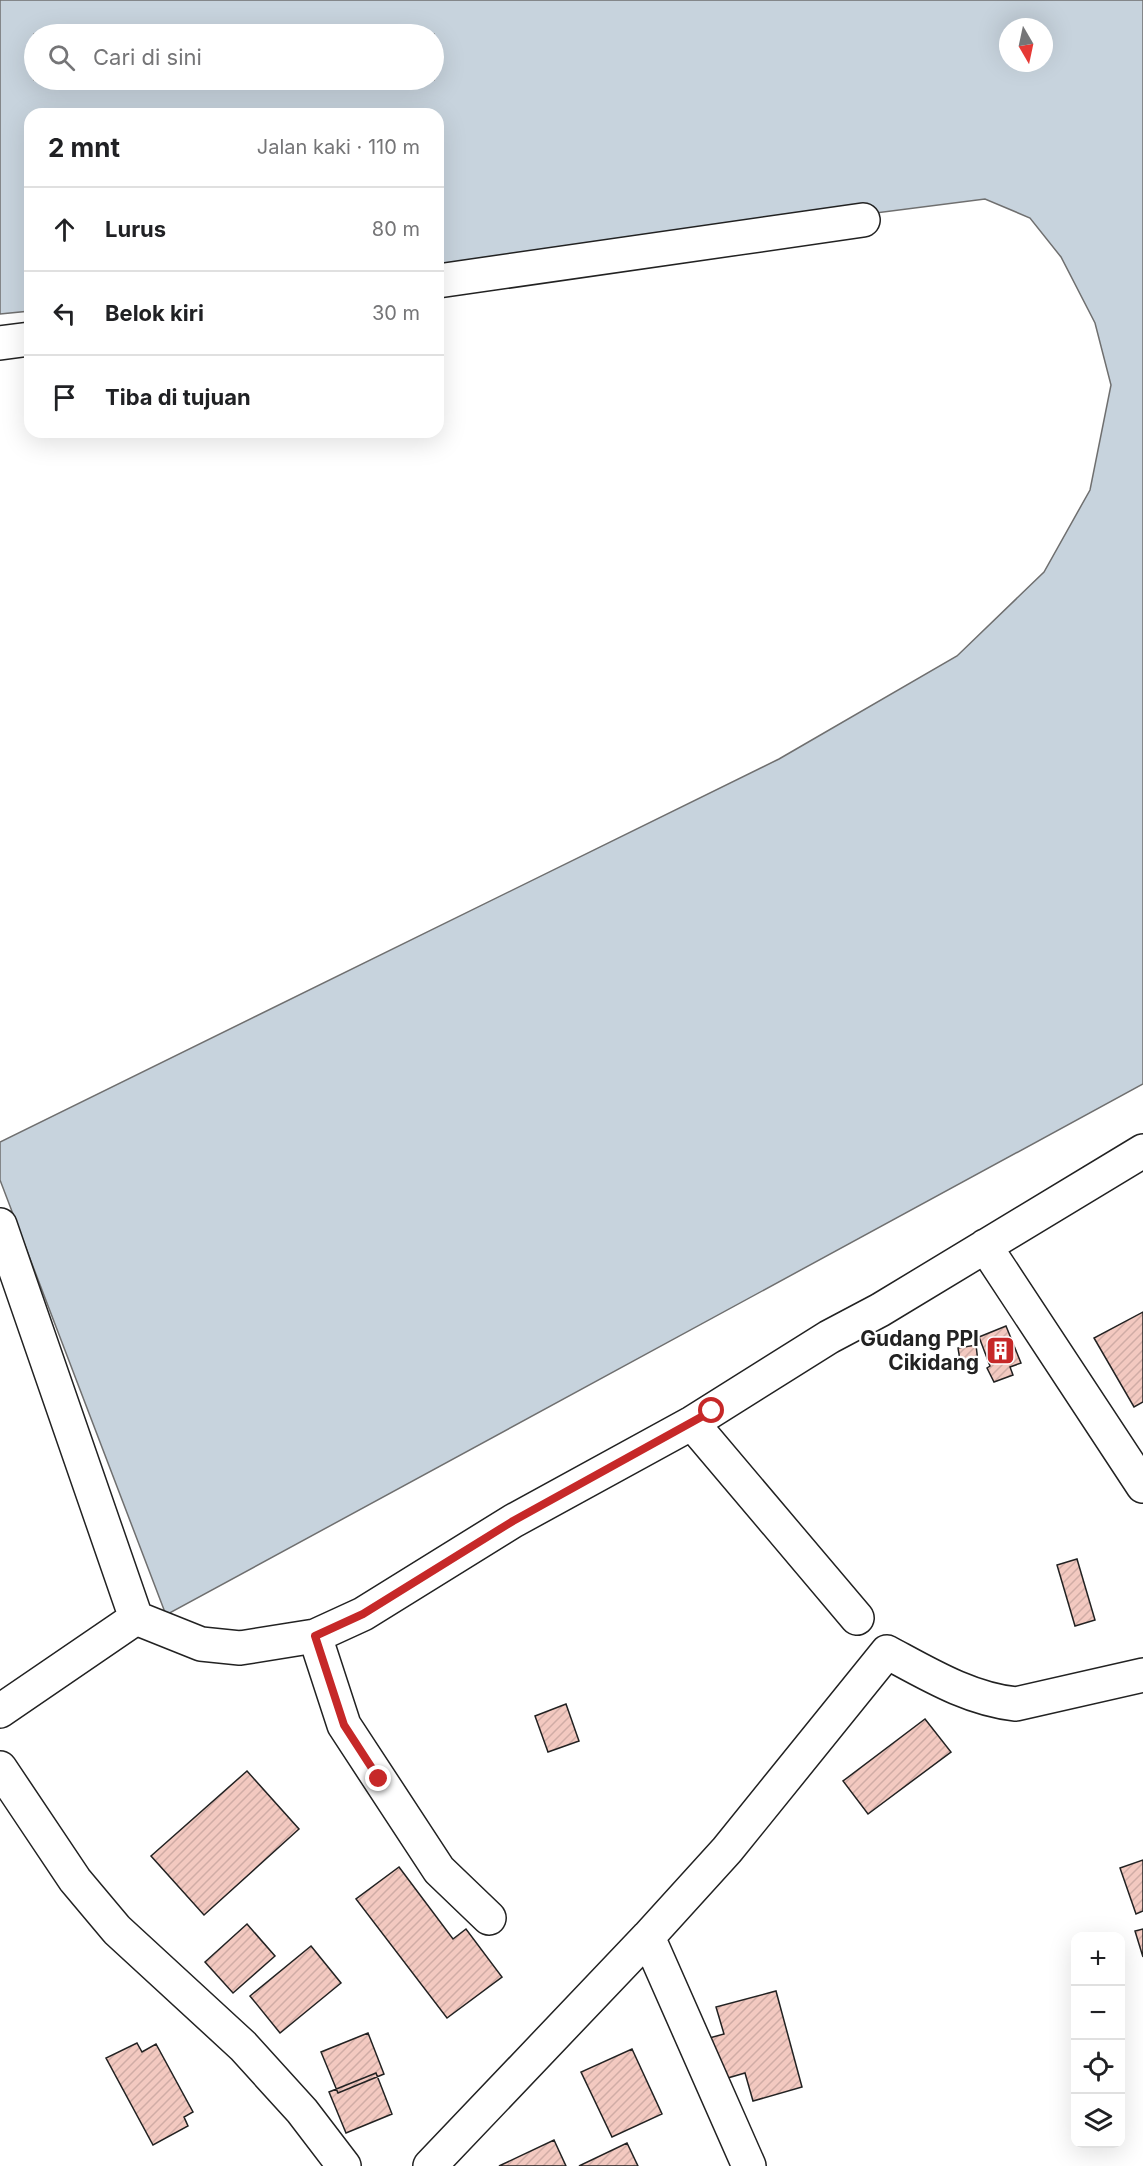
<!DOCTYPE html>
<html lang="id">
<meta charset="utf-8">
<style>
:root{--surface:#fff;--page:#f6f6f6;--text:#202124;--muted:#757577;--line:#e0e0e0}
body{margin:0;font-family:Inter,sans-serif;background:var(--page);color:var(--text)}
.controls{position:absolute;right:18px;bottom:18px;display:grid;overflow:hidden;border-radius:12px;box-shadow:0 6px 24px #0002}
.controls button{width:54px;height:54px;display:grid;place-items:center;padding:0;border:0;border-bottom:2px solid var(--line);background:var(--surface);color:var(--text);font:30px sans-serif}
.compass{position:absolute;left:999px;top:18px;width:54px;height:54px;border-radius:50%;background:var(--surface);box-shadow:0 6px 24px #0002;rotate:171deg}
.stop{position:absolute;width:18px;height:18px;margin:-14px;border:4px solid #c62828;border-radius:50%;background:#fff}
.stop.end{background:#c62828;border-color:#fff;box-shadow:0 2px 6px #0008}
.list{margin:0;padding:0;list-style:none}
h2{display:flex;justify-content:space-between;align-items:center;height:78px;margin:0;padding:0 24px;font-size:26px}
h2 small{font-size:20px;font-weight:400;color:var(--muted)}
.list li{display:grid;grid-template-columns:39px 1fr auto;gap:18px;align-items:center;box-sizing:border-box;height:84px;padding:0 24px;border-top:2px solid var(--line)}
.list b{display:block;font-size:22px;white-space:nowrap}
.list em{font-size:20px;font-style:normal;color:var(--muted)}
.icon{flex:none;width:33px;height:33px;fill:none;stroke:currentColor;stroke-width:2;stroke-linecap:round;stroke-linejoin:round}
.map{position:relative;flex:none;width:1143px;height:2166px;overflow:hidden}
.search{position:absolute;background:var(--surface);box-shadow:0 6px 24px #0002;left:24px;top:24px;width:420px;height:66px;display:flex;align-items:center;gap:15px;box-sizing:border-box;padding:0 21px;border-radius:33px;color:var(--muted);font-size:22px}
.panel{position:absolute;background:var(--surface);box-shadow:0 6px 24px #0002;left:24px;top:108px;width:420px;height:330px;border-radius:18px}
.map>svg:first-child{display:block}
.water{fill:#c7d3dd;stroke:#6f6f6f;stroke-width:1.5;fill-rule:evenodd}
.building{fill:url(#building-hatch);stroke:#222;stroke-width:1.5}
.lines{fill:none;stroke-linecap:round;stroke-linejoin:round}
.minor-casing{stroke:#222;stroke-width:36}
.minor{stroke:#fff;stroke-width:33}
.route{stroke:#c62828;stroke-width:8}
.labels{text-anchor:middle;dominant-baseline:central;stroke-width:4.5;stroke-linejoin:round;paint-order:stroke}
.poi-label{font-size:21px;font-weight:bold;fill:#222;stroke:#fff;text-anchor:end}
</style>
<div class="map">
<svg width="1143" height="2166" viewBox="0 0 1143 2166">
<defs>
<pattern id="building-hatch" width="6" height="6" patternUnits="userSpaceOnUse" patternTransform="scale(1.5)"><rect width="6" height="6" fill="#f3c9c0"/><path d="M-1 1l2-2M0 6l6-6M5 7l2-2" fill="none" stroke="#d0aca5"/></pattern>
</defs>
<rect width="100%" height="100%" fill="#fff"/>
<path class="water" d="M0,0H1143V1084L166,1615L0,1180V1142L779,759L957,656L1044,572L1090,490L1111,385L1095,323L1061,257L1030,218L985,199L438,269V114H30V311L0,314ZM1008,27H1044V63H1008ZM34,34H434V80H34Z"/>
<path class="building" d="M1143,1312V1402L1134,1407L1094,1338Z
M1006,1326L1021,1363L1010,1367L1013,1375L994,1382L987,1368L990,1366L979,1337Z
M976,1345L978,1362L961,1366L958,1348Z
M1077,1559L1095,1620L1075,1626L1057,1565Z
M566,1704L579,1741L548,1752L535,1716Z
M925,1719L951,1752L868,1814L843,1781Z
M247,1771L299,1829L204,1915L151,1856Z
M1143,1860V1911L1136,1914L1120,1868Z
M399,1867L453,1939L466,1929L502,1977L447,2018L356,1899Z
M247,1924L275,1956L233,1993L205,1962Z
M1143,1929V1957L1135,1931Z
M311,1946L341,1983L280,2033L250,1996Z
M776,1991L802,2087L753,2101L745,2073L714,2082L702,2040L724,2034L716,2007Z
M368,2033L384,2074L338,2093L321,2052Z
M137,2043L142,2052L156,2044L193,2112L184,2117L188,2126L153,2145L106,2058Z
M632,2049L662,2114L612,2137L581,2072Z
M376,2073L392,2114L346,2133L329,2092Z
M554,2140L566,2166H499Z
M627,2143L638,2166H579Z"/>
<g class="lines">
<defs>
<path id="minor" d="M438,281L863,220
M0,343L30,339
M0,1225L136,1618L201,1644L240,1648L315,1636L363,1614L513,1521L692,1423L829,1337L880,1310L1143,1151
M985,1246L1143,1486
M692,1423L857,1618
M315,1636L344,1725L439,1870L489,1918
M0,1711L136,1618
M0,1768L75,1880L117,1930L243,2046L302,2111L344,2166
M648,1937L749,2166
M430,2166L648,1937L727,1850L887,1652C928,1674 969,1699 1016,1704L1143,1675"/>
</defs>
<use href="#minor" class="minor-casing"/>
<use href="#minor" class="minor"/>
</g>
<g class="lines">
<path class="route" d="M379,1779L344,1725L315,1636L363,1614L513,1521L712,1411"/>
</g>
<defs>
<symbol id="building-square" viewBox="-11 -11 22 22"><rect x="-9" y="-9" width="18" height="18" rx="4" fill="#c62828" stroke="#fff"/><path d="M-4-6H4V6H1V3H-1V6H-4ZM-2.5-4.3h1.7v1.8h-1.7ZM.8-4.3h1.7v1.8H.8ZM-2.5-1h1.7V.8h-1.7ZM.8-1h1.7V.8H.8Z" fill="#fff"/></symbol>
</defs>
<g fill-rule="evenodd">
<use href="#building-square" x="984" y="1334" width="33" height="33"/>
</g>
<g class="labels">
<g class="poi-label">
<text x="979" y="1338">Gudang PPI<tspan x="979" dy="24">Cikidang</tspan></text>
</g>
</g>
</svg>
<div class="controls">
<button>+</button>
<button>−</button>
<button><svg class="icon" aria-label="locate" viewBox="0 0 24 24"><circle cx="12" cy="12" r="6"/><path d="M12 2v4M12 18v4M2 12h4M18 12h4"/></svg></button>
<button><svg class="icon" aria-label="layers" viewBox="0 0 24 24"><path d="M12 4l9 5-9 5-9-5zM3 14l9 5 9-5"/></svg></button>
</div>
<svg class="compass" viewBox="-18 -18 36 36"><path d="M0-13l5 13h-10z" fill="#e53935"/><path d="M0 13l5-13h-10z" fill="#757577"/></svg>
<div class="stop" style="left:712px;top:1411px"></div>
<div class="stop end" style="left:379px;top:1779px"></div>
<div class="search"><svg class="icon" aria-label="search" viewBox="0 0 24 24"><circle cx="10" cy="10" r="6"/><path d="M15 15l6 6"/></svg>Cari di sini</div>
<section class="panel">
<h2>2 mnt<small>Jalan kaki · 110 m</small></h2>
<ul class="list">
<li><svg class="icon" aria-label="ahead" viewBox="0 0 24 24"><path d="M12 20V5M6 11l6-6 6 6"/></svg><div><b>Lurus</b></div><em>80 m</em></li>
<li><svg class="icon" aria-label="left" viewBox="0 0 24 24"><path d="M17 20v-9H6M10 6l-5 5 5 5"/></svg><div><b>Belok kiri</b></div><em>30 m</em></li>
<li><svg class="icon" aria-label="arrive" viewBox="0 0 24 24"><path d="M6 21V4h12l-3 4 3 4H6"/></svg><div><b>Tiba di tujuan</b></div></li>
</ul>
</section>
</div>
